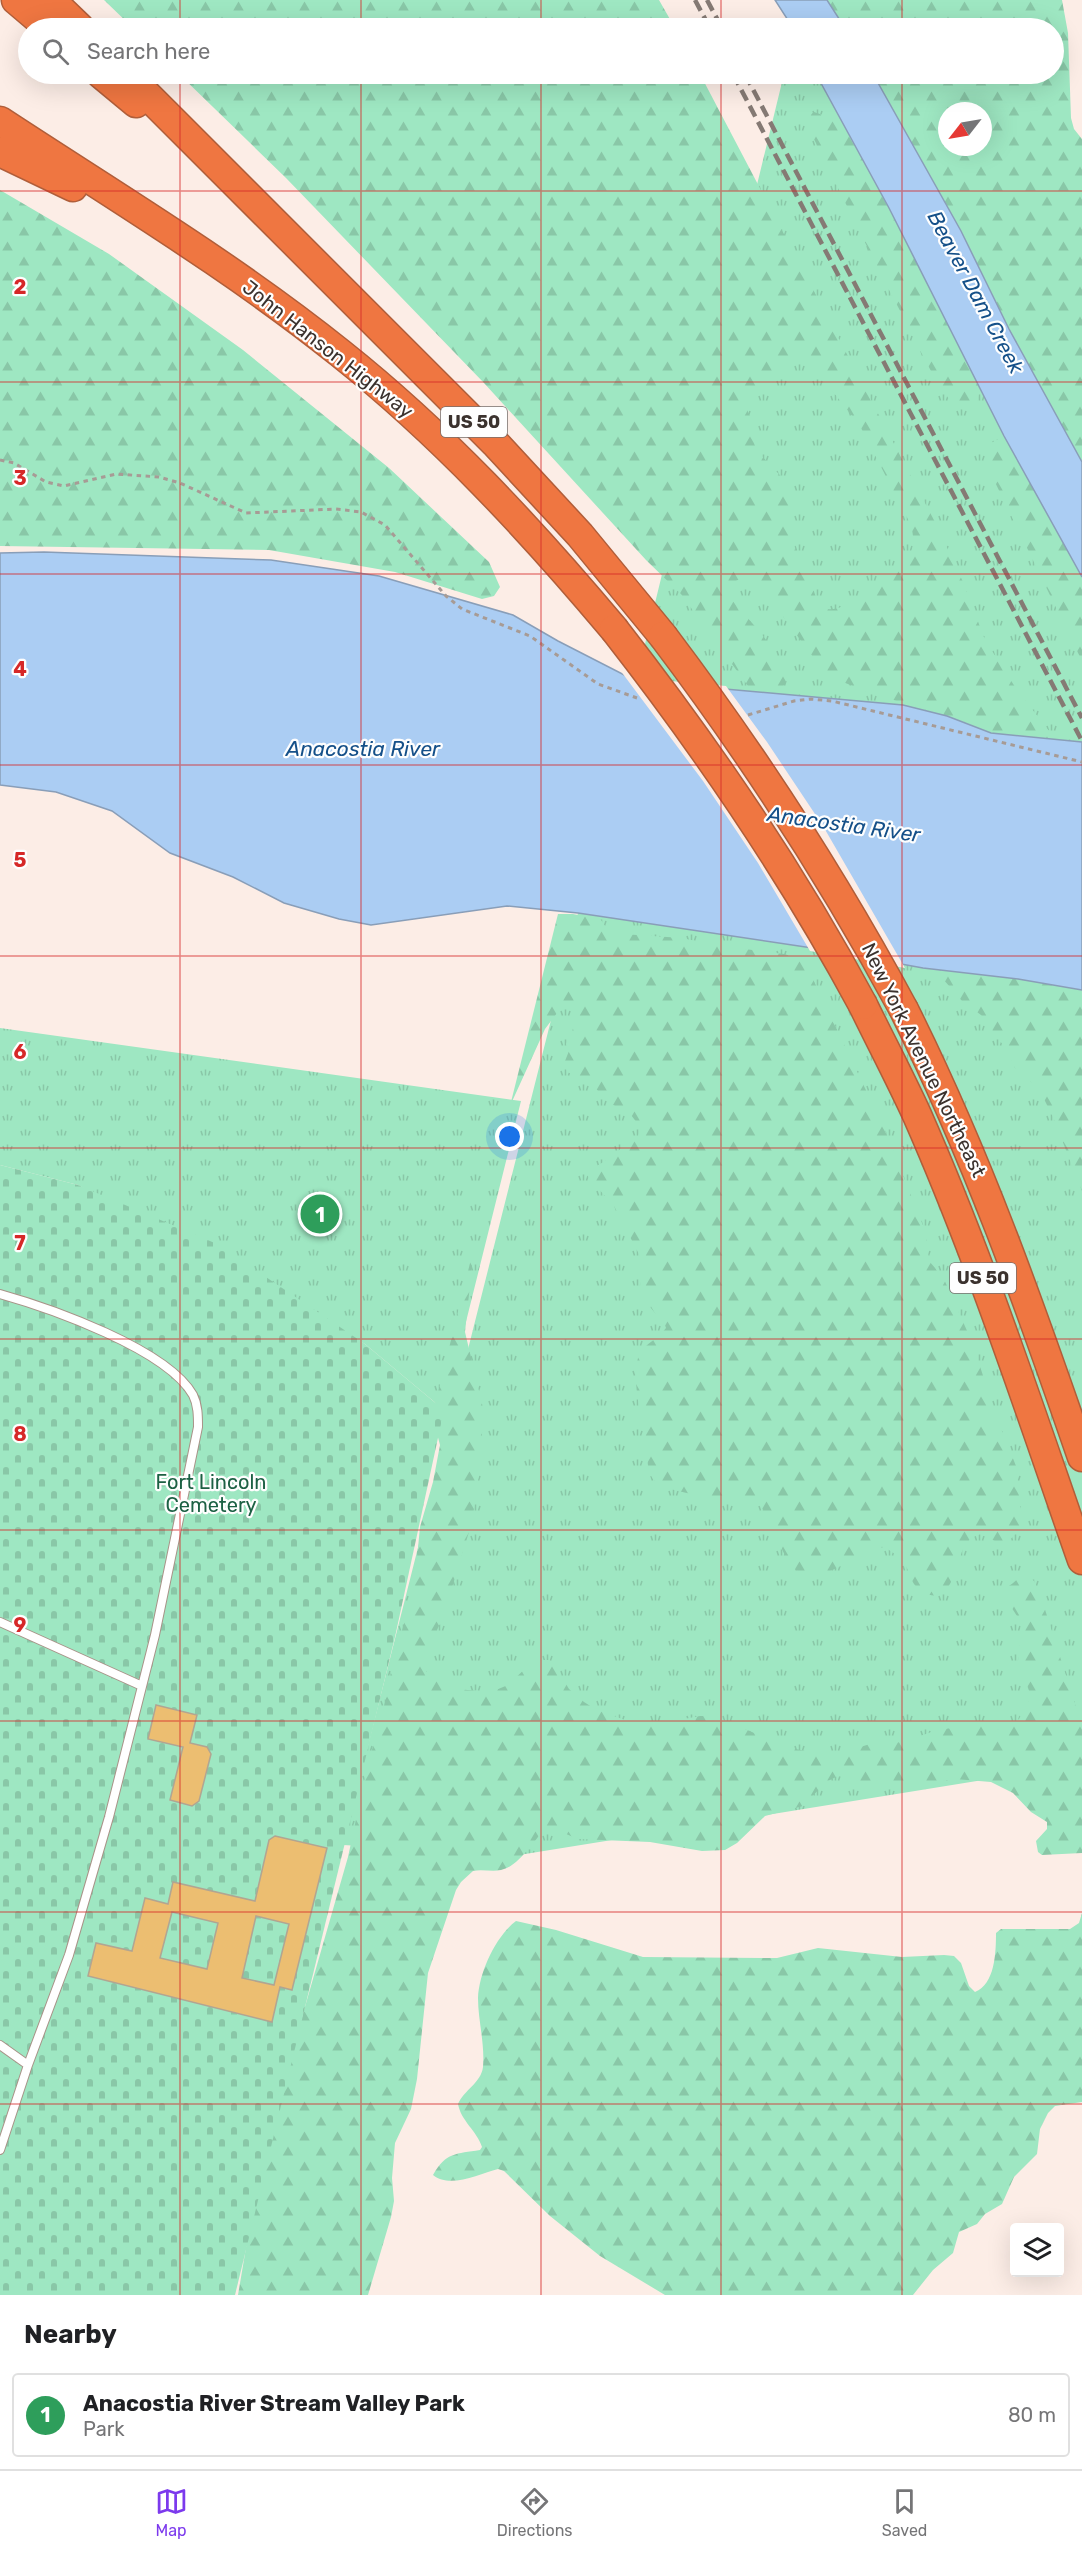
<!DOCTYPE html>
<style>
:root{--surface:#fff;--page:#f2f2f2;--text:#202124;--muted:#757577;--line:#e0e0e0;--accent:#7c3aed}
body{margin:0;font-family:Rubik,sans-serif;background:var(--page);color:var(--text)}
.controls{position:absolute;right:18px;bottom:18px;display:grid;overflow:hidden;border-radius:6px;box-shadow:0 6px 24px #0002}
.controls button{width:54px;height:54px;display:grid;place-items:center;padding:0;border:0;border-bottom:2px solid var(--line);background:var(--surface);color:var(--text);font:30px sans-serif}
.compass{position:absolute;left:938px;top:102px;width:54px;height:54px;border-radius:50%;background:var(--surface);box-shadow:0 6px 24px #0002;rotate:239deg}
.you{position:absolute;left:510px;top:1137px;width:21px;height:21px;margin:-15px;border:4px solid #fff;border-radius:50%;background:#1a73e8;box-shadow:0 0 0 9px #1a73e833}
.badge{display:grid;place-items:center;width:39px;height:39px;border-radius:50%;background:var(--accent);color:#fff;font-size:20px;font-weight:700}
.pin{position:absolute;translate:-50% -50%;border:3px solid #fff;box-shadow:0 2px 6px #0006}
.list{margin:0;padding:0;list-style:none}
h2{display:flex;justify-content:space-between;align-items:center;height:78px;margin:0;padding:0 24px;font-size:26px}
h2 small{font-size:20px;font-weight:400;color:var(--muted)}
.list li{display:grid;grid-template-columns:39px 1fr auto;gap:18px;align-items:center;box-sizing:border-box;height:84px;margin:0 12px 12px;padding:0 12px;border:2px solid var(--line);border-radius:6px}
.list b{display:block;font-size:22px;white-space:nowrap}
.list p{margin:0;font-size:20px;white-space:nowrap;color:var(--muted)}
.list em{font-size:20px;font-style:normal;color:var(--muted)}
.icon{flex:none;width:33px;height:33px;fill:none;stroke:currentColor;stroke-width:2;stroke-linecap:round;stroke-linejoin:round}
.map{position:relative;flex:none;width:1082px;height:2295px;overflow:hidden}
.search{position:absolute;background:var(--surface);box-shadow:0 6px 24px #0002;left:18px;right:18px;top:18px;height:66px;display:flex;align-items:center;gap:15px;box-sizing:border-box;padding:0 21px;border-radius:33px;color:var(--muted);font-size:22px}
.sheet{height:174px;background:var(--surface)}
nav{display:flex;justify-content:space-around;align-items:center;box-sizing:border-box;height:84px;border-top:2px solid var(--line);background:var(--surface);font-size:16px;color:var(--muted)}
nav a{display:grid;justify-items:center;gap:3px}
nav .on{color:var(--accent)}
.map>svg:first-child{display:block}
.grass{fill:url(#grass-tufts)}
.forest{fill:url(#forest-firs);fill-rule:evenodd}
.cemetery{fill:url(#cemetery-stones)}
.water{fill:#abcdf3;stroke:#899eb8;stroke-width:1.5}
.pier{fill:#fcede6}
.building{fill:#ecbe71;stroke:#b1a592;stroke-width:1.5;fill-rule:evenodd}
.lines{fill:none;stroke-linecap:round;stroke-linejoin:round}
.service-casing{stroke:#a89388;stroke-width:10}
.motorway-casing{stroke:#b05e3a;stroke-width:31}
.path{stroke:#a79b95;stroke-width:3;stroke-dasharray:4.5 4.5;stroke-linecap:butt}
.service{stroke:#fff;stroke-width:8}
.motorway{stroke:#ef7641;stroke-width:28}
.rail{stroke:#857a74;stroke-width:4.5;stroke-dasharray:12 6;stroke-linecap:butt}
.motorway-bridge-casing{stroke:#b05e3a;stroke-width:31;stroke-linecap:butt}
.motorway-bridge{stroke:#ef7641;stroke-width:28}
.grid{fill:none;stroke:#d62828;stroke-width:1.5;stroke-opacity:0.55}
.labels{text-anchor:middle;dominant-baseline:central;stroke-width:4.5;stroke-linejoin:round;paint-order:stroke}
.shield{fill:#fefefe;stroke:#766f6c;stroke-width:1.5}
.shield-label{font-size:18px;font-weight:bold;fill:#3b322e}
.street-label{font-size:20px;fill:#3b322e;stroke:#fefefe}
.park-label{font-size:20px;fill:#1c6144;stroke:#fefefe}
.water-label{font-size:21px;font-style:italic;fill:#155089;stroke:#fefefe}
.grid-label{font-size:20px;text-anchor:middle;font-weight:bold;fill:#d62828;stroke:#fefefe;stroke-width:4.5;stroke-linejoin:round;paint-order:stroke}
</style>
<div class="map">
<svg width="1082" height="2295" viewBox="0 0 1082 2295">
<defs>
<pattern id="grass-tufts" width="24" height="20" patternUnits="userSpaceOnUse" patternTransform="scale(1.5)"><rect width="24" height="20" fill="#9ee7c2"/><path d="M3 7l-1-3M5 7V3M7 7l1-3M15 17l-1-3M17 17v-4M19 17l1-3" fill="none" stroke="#89c7a7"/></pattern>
<pattern id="forest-firs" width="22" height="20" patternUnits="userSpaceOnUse" patternTransform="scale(1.5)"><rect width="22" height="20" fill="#9ee7c2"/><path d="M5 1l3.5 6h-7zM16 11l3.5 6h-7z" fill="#89c7a7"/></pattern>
<pattern id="cemetery-stones" width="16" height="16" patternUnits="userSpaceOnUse" patternTransform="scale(1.5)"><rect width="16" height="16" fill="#9ee7c2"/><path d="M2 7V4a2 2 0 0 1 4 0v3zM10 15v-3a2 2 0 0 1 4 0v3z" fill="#89c7a7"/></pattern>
</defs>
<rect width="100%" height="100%" fill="#fcede6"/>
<path class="grass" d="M784,74H816L889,208L1004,436L1082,577V742L1057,741L636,681Z
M578,913L819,949L923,968L1018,979L1082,990V1764L519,1855L343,1845Z
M0,1028L521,1101L444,1410L365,1344L78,1185L0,1165Z"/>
<path class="forest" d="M104,0H659L675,28H133Z
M827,0H1062L1068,33L1071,118L1074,129L1082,139V462L1009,329L961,231L873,74H1054V28H845ZM947,111H983V147H947Z
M179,74H700L936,524L963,582L985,640L1017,690L1057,741L991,733L947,716L870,693L838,680L826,672L813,657L751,573L734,582L730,598C744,615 793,663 785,685C773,691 761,692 748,686L681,594L646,560L484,383L286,178ZM805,356L860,426L911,525C913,534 915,544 911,552C903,567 842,618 825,608C813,600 792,544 790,529C789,515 795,502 792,488L756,450L754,442L756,431L746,407L749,394L758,384L782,371L799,357Z
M814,112L841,121L889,208L980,386L976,409C965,413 956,408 949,399C932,376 919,348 906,322C872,259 841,193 809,129L810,115Z
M0,190L109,254L243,350L389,468L489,562L500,587L494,596L482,599L395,572L269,550L0,546Z
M1004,436L1082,577V661L992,476L990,475L991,443Z
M558,914H573L601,920L607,929L622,934L682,938L714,945L784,954L798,958L808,969L885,1130L926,1233L929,1261L943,1277L972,1342L989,1394L987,1415L990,1421L1002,1431L1016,1466L1021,1516L1019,1529L1010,1540L999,1543L980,1534C972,1537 967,1541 963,1549C956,1565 951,1608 923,1592C909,1584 911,1572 903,1561C899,1556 890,1551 885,1547C859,1550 832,1578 809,1575C779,1572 780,1523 758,1504C747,1495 724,1500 709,1497C695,1495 674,1491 661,1485C658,1483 655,1481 653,1479C646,1470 648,1455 646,1444C643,1422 629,1374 640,1353C645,1344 659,1338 666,1328L665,1325L646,1302L640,1288L641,1258L614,1206L588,1177L590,1170L615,1155L628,1140L638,1136L641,1128L631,1115L608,1102L590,1082L567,1072L565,1061L569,1051L566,1044C572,1032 578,1023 571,1009H560L545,1029L510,1106Z
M947,971L1018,979L1082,990V1191L1053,1117L1039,1089L1015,1068L1003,1045L981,1015L962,1001L943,979L942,975Z
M474,1247L465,1332L483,1408L481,1460L472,1522L443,1617L426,1654L425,1669L428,1674L456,1689L491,1692L508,1685L530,1664L543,1660H549L554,1664L569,1689L584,1702L595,1709L633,1723L646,1726L700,1716H714L759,1735L780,1746L816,1753H841L870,1744L904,1742L934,1731L974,1724L1002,1730L1019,1719L1031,1696L1018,1661L1021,1622L1002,1593L1003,1589C1012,1586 1016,1579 1025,1574L1034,1581L1041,1597L1082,1726V1853L1042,1855L1038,1852L1036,1841L1047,1829V1822L1031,1812L1013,1793L991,1782L955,1779L895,1789L838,1776L826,1782L803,1806L765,1816L737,1843L725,1850L702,1851L650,1842L578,1839L552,1828H545C535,1840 518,1867 501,1870C492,1872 482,1869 473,1871L461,1882L456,1890L428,1973L417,2079L411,2109L395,2143L392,2178L394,2201L391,2217L368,2295H238L249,2230L290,2059L348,1857L367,1768L387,1695L392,1665L414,1589L420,1527L433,1482L440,1445L436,1430L430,1425Z
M1082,1913V2102L1055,2106L1048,2113L1040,2129L1037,2154L1014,2177L1002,2204L985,2214L977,2224L959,2232L953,2253L933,2270L913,2295H665L600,2256L550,2216L504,2171L498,2169C479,2174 450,2189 433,2175C446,2152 456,2154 480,2150L482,2147C477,2131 461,2121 458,2104C464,2090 481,2083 483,2067C485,2044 478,2020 478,1998C479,1972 496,1936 516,1921L556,1930L643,1957L777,1958L818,1948L902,1957L944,1955L954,1956L961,1963L969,1986L975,1992C995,1984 996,1953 996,1933L1001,1929H1070L1079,1923Z"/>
<path class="cemetery" d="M0,1165L78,1185L217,1244L365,1344L444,1410L395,1637L235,2295H0Z"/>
<path class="water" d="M775,0H827L845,28H793Z
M816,74H873L961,231L1009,329L1082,462V577L1004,436L889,208Z
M44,552L271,560L379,576L513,615L558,641L636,681L903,705L947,716L991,733L1082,742V990L1018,979L923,968L819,949L578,913L507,906L371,925L339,919L284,903L233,877L170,853L112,811L56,792L0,785V553Z"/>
<path class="pier" d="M620,670L637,678L726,686L767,742L823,826L905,968L810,951L758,863L703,781Z"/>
<path class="building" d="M156,1705L197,1715L190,1743L207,1747L211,1754L199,1801L192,1806L170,1800L183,1747L148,1739Z
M275,1836L327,1848L292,1990L280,1987L272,2022L88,1976L96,1943L132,1951L145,1898L168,1904L173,1882L255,1901L269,1840ZM172,1912L218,1923L207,1969L160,1958ZM256,1916L289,1924L274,1985L242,1978Z"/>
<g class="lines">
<defs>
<path id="service" d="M0,1294C50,1308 167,1349 193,1395C198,1405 198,1416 198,1427L155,1635L109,1817L69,1955L28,2065L0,2150
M0,1622L142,1686
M0,2045L28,2065"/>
<path id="motorway" d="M16,0L49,28
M51,0L80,28
M101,74L136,103
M126,74L495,443L580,535L663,636
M0,121C114,196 233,267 340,353C442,434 530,529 614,629
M0,152L73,187
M863,1005C881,1042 900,1078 917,1115C981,1260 1030,1411 1082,1560
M904,1010C977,1156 1029,1303 1082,1457"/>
</defs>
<use href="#service" class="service-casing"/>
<use href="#motorway" class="motorway-casing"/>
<path class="path" d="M0,460L14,463L46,482L64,486L116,474L159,477L180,483L246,513L336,509L361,512L385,525L446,596L462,609L530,636L598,684L637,698
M748,715L794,701L811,699L832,701L1082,762"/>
<use href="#service" class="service"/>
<use href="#motorway" class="motorway"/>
<path class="rail" d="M695,0L710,28
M707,0L722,28
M733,74L1082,741
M745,74L1082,718"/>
<defs>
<path id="motorway-bridge" d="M614,629C707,748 791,871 863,1005
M663,636C753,755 833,878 904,1010"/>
</defs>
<use href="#motorway-bridge" class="motorway-bridge-casing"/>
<use href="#motorway-bridge" class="motorway-bridge"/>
</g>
<path class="grid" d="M180,0V28M361,0V28M541,0V28M721,0V28M902,0V28M180,74V2295M361,74V2295M541,74V2295M721,74V2295M902,74V2295M0,191H1082M0,382H1082M0,574H1082M0,765H1082M0,956H1082M0,1148H1082M0,1339H1082M0,1530H1082M0,1721H1082M0,1912H1082M0,2104H1082"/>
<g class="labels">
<g class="shield">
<rect x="441" y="407" width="66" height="30" rx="4.5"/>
<rect x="950" y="1263" width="66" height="30" rx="4.5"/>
</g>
<g class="shield-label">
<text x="474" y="422">US 50</text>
<text x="983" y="1278">US 50</text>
</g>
<g class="street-label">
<text transform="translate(328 349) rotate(38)">John Hanson Highway</text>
<text transform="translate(924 1060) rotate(64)">New York Avenue Northeast</text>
</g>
<g class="park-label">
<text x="211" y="1482">Fort Lincoln<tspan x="211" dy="23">Cemetery</tspan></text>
</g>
<g class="water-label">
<text transform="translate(976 292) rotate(62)">Beaver Dam Creek</text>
<text x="363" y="748">Anacostia River</text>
<text transform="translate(844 824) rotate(8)">Anacostia River</text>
</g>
</g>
<g class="grid-label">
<text x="20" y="294">2</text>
<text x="20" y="485">3</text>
<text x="20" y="676">4</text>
<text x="20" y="867">5</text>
<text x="20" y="1059">6</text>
<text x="20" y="1250">7</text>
<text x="20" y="1441">8</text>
<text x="20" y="1632">9</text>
</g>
</svg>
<div class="controls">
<button><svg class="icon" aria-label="layers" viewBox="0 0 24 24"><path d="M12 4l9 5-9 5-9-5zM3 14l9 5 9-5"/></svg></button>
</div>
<svg class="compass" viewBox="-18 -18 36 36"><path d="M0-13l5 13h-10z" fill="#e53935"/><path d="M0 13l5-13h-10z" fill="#757577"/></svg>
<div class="you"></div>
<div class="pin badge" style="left:320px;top:1214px;background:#2e9e5b">1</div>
<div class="search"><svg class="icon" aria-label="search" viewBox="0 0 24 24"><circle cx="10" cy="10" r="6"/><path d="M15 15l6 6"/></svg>Search here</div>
</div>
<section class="sheet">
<h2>Nearby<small></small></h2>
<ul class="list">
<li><span class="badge" style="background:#2e9e5b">1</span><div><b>Anacostia River Stream Valley Park</b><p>Park</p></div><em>80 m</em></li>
</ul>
</section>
<nav>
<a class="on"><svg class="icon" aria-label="map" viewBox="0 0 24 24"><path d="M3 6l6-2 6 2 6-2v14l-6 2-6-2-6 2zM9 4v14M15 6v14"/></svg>Map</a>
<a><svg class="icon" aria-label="directions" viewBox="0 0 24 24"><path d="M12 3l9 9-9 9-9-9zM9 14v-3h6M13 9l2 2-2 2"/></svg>Directions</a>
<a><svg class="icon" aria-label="saved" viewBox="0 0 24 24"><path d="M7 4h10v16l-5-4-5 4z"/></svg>Saved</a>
</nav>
